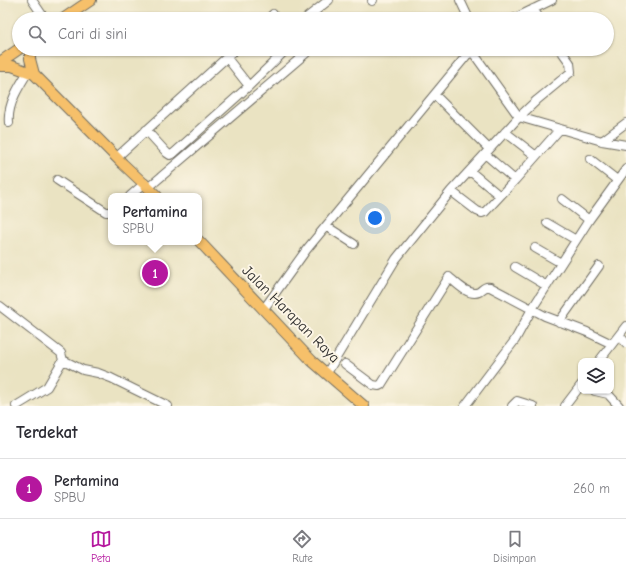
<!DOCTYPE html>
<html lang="id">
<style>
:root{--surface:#fff;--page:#f2f2f3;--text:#2b2b33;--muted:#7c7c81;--line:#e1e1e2;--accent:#b5179e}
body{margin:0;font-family:"Comic Neue",sans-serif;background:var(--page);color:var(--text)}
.controls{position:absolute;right:12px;bottom:12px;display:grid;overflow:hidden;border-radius:8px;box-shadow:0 1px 3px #0004}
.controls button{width:36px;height:36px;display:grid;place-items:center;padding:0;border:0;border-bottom:1px solid var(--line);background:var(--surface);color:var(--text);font:20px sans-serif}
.you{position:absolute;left:375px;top:218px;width:14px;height:14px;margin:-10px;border:3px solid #fff;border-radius:50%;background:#1a73e8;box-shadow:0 0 0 6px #1a73e833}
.badge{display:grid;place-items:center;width:26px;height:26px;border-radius:50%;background:var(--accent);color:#fff;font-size:13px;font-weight:700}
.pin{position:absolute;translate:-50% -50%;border:2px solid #fff;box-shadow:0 1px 4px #0006}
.popup{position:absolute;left:108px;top:193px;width:94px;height:52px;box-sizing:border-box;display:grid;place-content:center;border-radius:8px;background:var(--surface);filter:drop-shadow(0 1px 3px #0005);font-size:13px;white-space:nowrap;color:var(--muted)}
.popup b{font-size:15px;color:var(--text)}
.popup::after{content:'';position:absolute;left:50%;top:100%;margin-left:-8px;border:8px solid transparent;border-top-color:var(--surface)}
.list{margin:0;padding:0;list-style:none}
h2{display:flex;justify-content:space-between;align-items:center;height:52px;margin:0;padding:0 16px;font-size:17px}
h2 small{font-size:13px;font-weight:400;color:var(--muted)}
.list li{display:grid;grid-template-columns:26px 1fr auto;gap:12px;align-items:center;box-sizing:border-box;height:60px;padding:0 16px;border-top:1px solid var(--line)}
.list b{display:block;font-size:15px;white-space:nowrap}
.list p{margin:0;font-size:13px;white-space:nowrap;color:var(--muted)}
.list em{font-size:13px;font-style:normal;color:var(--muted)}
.icon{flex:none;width:22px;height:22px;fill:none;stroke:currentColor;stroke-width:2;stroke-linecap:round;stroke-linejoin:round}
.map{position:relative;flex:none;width:626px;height:406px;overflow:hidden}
.search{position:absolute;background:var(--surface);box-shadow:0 1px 3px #0004;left:12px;right:12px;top:12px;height:44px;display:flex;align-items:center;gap:10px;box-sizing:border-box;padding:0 14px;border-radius:22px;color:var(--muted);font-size:15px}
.sheet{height:112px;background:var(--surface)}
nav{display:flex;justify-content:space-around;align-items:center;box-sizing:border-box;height:56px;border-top:1px solid var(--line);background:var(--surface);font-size:11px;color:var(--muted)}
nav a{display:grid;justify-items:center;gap:2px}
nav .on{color:var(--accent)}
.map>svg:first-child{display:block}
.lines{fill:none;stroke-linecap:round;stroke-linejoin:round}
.minor-casing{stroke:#6e6b60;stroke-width:10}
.major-casing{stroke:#6e6b60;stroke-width:12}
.minor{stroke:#fff;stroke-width:8}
.major{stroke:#f6c06b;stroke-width:10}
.labels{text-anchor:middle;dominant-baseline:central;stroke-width:4;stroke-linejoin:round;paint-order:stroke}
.street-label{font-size:15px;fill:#2b2b2b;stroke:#fcf5e5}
</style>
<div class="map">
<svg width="626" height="406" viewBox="0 0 626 406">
<rect width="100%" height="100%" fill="#fcf5e5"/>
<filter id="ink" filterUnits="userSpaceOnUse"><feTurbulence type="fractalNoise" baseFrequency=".025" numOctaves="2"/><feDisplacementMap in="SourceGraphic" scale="8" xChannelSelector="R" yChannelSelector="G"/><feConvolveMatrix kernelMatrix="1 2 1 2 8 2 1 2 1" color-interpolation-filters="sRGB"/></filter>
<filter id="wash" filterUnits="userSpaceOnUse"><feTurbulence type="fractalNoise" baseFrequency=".012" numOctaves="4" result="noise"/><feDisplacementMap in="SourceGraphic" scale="16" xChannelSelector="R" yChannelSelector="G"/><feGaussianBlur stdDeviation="0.9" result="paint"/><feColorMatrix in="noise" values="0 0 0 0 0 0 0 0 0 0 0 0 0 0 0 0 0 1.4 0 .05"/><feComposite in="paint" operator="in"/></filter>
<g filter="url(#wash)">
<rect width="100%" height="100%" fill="#eae3c2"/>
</g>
<g filter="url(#ink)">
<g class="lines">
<defs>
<path id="minor" d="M32,0L45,19
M460,0L469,19
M372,1L373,0
M533,9L540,19
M268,19L273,14
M305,19L329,0
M513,19L552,0
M560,49L570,63L571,72L537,100L519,117L602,141L626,145
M227,58L249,86
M435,95L489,149
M9,123C7,105 19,86 28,72
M146,130L167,153L170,155L174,153L249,86L287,49
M505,132L536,156
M602,141L626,123
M485,154L515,180
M117,157L236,49
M590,159L617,180
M470,171L500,196
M57,180L106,212H111
M149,187L311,49
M451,191L477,211L482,213L485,212L515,180L560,129
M130,196L145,183
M562,199L589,220
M547,223L576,240
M326,226L354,244
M535,248L561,263
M515,267L547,286
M0,306L61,353L63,360L47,387L16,406
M263,310L307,249L467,55L471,53
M559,322L599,266
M619,335L626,343
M63,360L83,370L98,373L111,378L168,406
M599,361L626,326
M345,364L373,385L379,386L381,385L449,277C456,283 469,297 479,292C483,289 485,286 490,287L545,316L587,332L612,344
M327,373L396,259L451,191L519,117L474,54L471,53
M595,391L608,394L619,406
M465,406L515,340L532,309L589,220L626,169
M512,406L517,401L533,406
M565,406L581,385"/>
<path id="major" d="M63,19L91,0
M30,49V59L34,74L123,164L157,196
M0,62L19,49
M0,66H12L34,74
M199,241L312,361L364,406"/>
</defs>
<use href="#minor" class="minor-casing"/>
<use href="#major" class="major-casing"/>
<use href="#minor" class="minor"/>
<use href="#major" class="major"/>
</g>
</g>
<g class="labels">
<g class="street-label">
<text transform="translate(291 314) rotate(45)">Jalan Harapan Raya</text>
</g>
</g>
</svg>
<div class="controls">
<button><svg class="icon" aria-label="layers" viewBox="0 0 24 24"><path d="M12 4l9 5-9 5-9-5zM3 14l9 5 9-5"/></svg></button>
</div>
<div class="you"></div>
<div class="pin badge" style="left:155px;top:273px">1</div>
<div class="popup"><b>Pertamina</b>SPBU</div>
<div class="search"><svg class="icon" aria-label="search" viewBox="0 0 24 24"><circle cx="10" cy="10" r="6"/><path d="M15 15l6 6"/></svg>Cari di sini</div>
</div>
<section class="sheet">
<h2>Terdekat<small></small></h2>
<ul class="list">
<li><span class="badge">1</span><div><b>Pertamina</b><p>SPBU</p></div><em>260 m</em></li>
</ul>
</section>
<nav>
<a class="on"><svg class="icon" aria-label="map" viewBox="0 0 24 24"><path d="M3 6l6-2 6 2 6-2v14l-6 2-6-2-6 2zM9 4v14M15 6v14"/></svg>Peta</a>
<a><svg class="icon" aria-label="directions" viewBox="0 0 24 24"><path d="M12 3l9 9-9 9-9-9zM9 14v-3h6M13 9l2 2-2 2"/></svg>Rute</a>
<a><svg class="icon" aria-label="saved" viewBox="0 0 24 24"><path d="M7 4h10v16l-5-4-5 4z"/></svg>Disimpan</a>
</nav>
